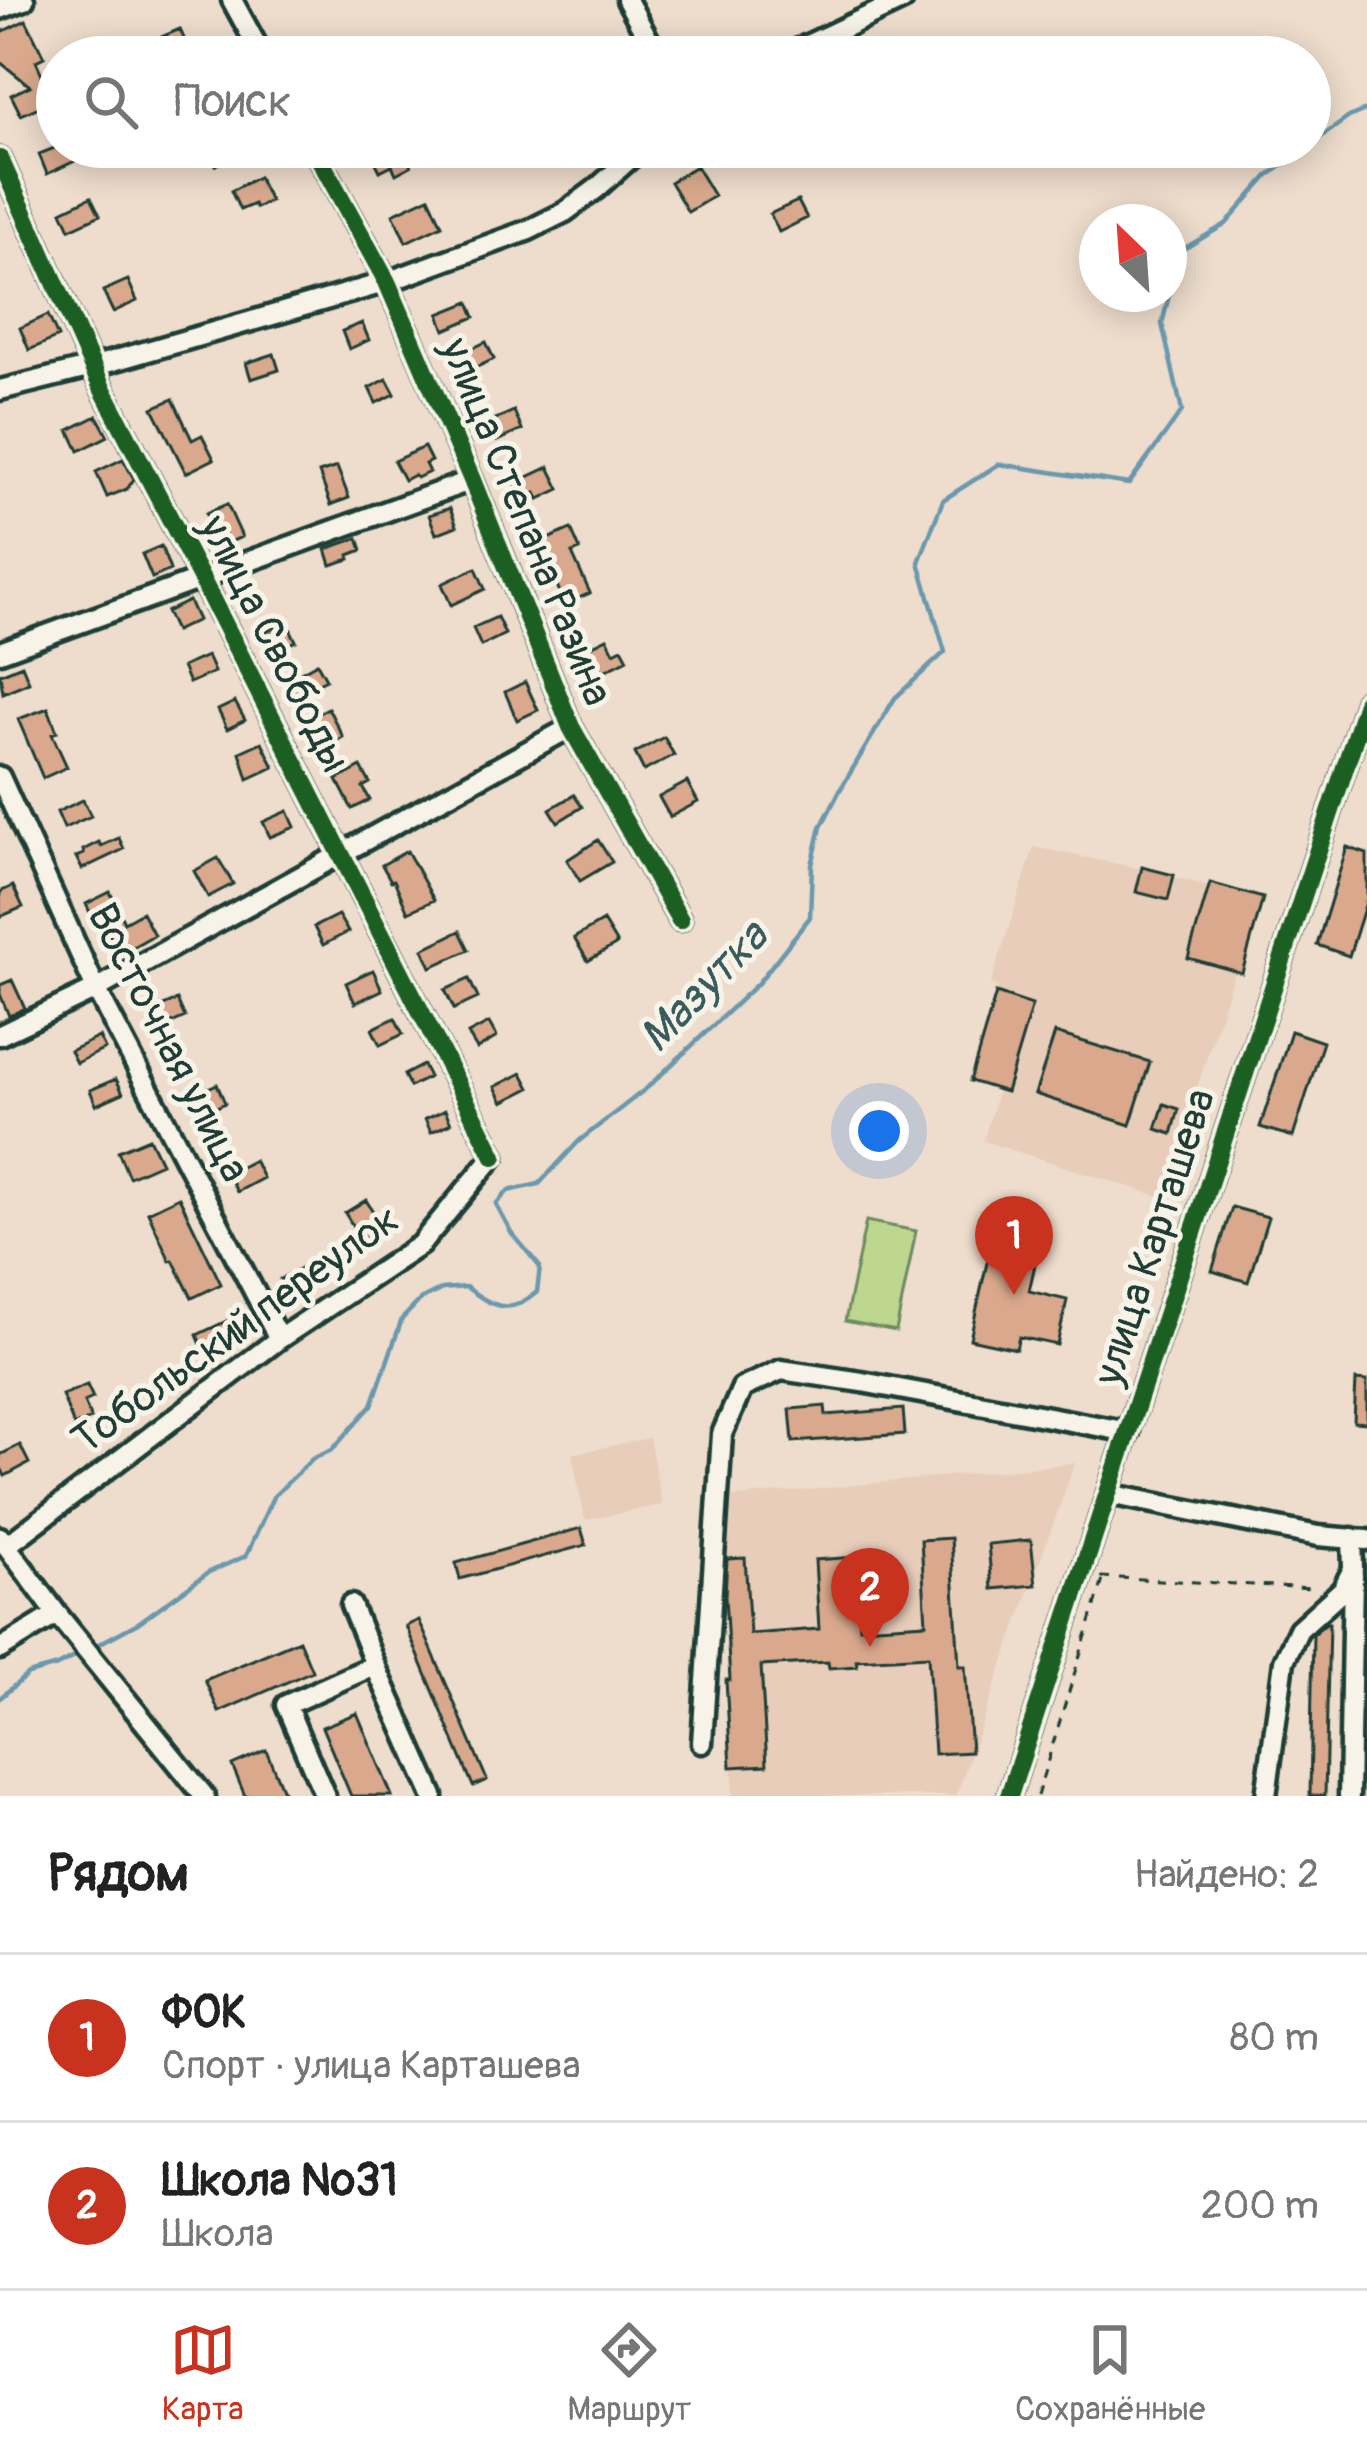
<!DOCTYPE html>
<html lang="ru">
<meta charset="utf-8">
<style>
:root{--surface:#fff;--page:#f6f6f6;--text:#222;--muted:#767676;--line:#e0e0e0;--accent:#c8321e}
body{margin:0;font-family:Pangolin,sans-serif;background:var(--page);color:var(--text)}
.compass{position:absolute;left:1079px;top:204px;width:108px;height:108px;border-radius:50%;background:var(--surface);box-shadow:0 6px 30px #0003;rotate:335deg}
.you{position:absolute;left:879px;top:1131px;width:42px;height:42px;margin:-30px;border:9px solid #fff;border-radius:50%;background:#1a73e8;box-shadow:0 0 0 18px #1a73e833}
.badge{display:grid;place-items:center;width:78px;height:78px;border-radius:50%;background:var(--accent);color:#fff;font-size:39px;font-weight:700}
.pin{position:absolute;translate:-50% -99px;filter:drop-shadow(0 3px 6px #0008)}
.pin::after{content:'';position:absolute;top:63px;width:42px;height:36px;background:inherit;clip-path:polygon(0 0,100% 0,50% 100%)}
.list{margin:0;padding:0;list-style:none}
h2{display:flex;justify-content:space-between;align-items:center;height:156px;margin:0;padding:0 48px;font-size:51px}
h2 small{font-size:39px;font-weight:400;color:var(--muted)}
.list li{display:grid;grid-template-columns:78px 1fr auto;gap:36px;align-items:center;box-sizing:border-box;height:168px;padding:0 48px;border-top:3px solid var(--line)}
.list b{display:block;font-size:45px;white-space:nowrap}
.list p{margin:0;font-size:39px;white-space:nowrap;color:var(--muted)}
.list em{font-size:39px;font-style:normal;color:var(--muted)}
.icon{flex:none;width:66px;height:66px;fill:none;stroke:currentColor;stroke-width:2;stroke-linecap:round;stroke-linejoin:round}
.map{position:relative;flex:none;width:1367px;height:1796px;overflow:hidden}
.search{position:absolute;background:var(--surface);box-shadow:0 6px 30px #0003;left:36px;right:36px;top:36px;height:132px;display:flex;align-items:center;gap:30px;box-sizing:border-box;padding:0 42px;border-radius:66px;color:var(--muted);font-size:45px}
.sheet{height:492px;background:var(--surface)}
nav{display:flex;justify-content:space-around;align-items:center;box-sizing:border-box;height:168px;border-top:3px solid var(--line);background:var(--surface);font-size:33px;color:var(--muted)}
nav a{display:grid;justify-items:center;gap:6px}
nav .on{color:var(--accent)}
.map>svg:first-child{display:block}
.built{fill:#e8cdba}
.green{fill:#bdd78e;stroke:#6e8a61;stroke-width:3}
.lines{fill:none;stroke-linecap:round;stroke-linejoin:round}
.stream{stroke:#6b98ad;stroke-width:4.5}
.building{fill:#daa98d;stroke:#1f3d34;stroke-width:3}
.minor-casing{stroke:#1f3d34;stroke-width:27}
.path{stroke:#1f3d34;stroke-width:3;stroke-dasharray:9 9;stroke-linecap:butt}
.minor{stroke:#f7f3e8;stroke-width:18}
.cycleway-casing{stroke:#f7f3e8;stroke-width:26}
.cycleway{stroke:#1b5e20;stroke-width:18}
.labels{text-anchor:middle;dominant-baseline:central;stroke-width:10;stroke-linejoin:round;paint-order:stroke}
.street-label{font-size:42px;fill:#1f3d34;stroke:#f7f3e8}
.water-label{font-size:45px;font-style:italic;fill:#385b5c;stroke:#f7f3e8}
</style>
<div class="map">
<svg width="1367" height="1796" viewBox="0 0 1367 1796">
<rect width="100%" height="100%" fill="#eeddcd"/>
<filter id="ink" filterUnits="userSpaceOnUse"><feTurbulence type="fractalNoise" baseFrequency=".00833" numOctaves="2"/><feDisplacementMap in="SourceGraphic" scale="24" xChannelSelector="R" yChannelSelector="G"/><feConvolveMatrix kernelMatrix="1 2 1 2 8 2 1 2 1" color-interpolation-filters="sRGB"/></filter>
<g filter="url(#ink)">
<path class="built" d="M1034,847L1158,872L1257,901L1162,1197L983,1141L998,1090L970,1081L998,988L991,984Z
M649,1438L662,1505L585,1520L572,1454Z
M1075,1463L956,1796H733L727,1498Z"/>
<path class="green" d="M866,1221L916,1231L896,1331L845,1321Z"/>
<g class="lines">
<path class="stream" d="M1310,145L1349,117L1367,109
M93,1647L138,1623L209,1572L246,1556L273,1497L312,1459L332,1450L372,1405L402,1319L420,1300L442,1289L466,1287C492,1306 509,1317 537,1292L540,1267L511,1232L496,1204L508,1191L539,1184L579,1141L648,1087L758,983L810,917L812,865L821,827L840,790L895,698L945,652L919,562L943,500L999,464L1129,484L1182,411L1162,324L1180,251L1226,224L1268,176L1308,147
M0,1698L28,1674L57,1666L83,1652"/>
</g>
<path class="building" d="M26,20L44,57L36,61L57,108L50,102L21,115L11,95L30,86L0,62V33Z
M180,29L187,46L160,57L154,40Z
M739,40L747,57H706Z
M57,147H69L75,161L47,174L39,154Z
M207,147H252L216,165Z
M368,147H401L411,166L396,174L392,165L380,171Z
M696,166L714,196L688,212L670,182Z
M258,177L270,201L256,208L254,204L240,210L231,191Z
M91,197L100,215L70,229L62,211Z
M429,197L442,225L406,242L393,214Z
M798,201L807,218L779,232L770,214Z
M128,280L137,301L113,312L103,291Z
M469,302L475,317L445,330L439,314Z
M48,315L58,337L29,350L20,328Z
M362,323L369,340L349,349L342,331Z
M486,342L494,359L464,373L456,356Z
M274,354L279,370L251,379L246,363Z
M387,379L395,394L376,403L369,388Z
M173,399L192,440L202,435L214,459L186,473L153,408Z
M514,411L522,430L497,441L489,422Z
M97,416L108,436L79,451L69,430Z
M424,447L431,461L425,464L429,472L417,478L414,475L404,480L394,461Z
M123,459L134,479L127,489L107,497L96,472Z
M337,467L349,498L331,505L319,473Z
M549,467L560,489L539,499L536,493L520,501L513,484Z
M227,504L242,537L230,542L224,534L216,536L206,513Z
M450,508L457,526L436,534L429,515Z
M571,529L580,550L572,553L590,593L565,604L539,543Z
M358,538L362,550L349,555L350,559L331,565L326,549Z
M161,546L170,570L152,578L142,554Z
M476,568L485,589L451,605L442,584Z
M254,590L261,605L244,613L237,598Z
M189,601L198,620L175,631L166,612Z
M497,617L505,634L481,646L473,628Z
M287,622L296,641L271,652L262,634Z
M607,638L614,652L622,648L628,659L598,674L593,663L587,666L579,652Z
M207,656L214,672L189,683L182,667Z
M317,663L326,679L295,696L286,680Z
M22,665L29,682L3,693L0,674Z
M525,682L538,710L517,720L505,692Z
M235,702L245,720L227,729L218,710Z
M48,708L57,732L52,734L67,767L43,778L18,719Z
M328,708L343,737L322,749L306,720Z
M664,737L674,755L644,771L635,753Z
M262,742L274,767L248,779L240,752Z
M361,767L370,783L363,787L370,800L352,809L337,780Z
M687,782L698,802L670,817L659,797Z
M574,795L582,807L558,822L550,809Z
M83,800L91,816L64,828L57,812Z
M288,811L295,827L270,837L263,822Z
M119,838L124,849L82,869L76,857L84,854L83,850L99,842L101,846Z
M598,840L612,862L580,881L567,860Z
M1347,847L1367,854V899L1349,956L1317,945Z
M407,851L434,900L408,912L394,880L391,881L382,865Z
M218,858L233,884L208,897L194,871Z
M1142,867L1174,875L1168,900L1136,892Z
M1210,883L1263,898L1242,973L1188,958Z
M13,886L23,907L0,917V892Z
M110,892L124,922L142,912L154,935L120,954L100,918L94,921L86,904Z
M338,915L348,932L323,945L314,927Z
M603,921L617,944L588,961L574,938Z
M460,931L469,950L431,967L423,949Z
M373,970L382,990L355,1003L346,983Z
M469,979L478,998L454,1009L445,990Z
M12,980L25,1008L9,1016L0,994V985Z
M996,993L1032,1005L1006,1092L970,1081Z
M177,1000L185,1017L156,1030L148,1013Z
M395,1018L403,1034L380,1045L372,1029Z
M489,1023L497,1037L477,1049L468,1034Z
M1291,1031L1323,1042L1293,1137L1260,1127Z
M1055,1033L1150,1062L1130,1125L1035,1094Z
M99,1037L105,1049L76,1063L70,1051Z
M423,1065L429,1077L410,1087L404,1075Z
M522,1073L530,1088L503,1102L495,1087Z
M116,1079L123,1093L96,1105L90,1090Z
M217,1084L225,1103L202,1114L193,1095Z
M1164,1104L1179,1109L1172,1134L1156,1129Z
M445,1110L451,1123L431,1132L425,1119Z
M149,1138L161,1163L129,1177L118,1151Z
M254,1160L263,1178L237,1192L228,1174Z
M179,1197L221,1284L192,1298L173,1260L170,1261L148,1212Z
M366,1200L383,1228L362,1241L345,1213Z
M1232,1207L1268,1217L1248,1282L1212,1271Z
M990,1249L1036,1260L1029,1291L1067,1300L1057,1345L1019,1337L1016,1349L970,1339Z
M304,1266L310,1278L287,1291L280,1279Z
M235,1317L246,1340L207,1358L197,1335Z
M1356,1380L1367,1381V1423L1354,1422Z
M87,1385L93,1398L84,1402L91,1419L74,1426L62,1395Z
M825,1406L826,1415L903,1409L905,1434L793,1442L790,1409Z
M20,1445L29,1463L5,1476L0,1466V1455Z
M581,1528L586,1545L460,1579L456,1563Z
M951,1538L959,1666H965L971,1752L934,1754L928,1656L856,1660L857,1666L829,1668L828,1662L761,1666L767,1765L731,1767L726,1680H730L725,1596L727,1559L745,1558L750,1634L819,1629L815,1560L856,1557L860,1627L926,1623L921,1540Z
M1031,1540L1036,1585L992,1589L988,1544Z
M419,1620L487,1780L473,1786L406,1626Z
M1326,1623H1329L1325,1796H1310L1313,1634Z
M299,1640L312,1671L219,1712L205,1680Z
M357,1713L392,1796H351L322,1727Z
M266,1750L285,1796H245L232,1765Z"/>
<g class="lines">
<defs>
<path id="minor" d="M232,0L263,57
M627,0L658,57
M0,9L24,0
M782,57L903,0
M313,147L387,282L472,480L571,727L680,920
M0,159L101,386L201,578L494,1156L420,1245L279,1339L6,1546
M0,390L92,367L387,282L529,230L565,212L596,189L643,147
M0,652L472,480
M0,777L96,989L279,1339
M0,1035L96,989L571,727
M1109,1494L1318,1536L1367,1540
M0,1537L57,1614L204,1796
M351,1605L375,1665
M0,1649L57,1614
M702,1743L722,1434L742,1388L781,1370L862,1382L1129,1432
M325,1796L286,1705L375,1665L433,1796
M1009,1796L1367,700
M1266,1796L1284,1661L1299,1629L1342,1590L1353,1569L1352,1538
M1349,1796L1353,1574"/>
</defs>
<use href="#minor" class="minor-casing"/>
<path class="path" d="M1101,1577L1313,1588
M1037,1796L1103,1580"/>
<use href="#minor" class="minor"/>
<defs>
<path id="cycleway" d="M313,147L387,282L472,480L571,727L680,920
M0,159L101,386L201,578L494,1156
M1009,1796L1367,700"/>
</defs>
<use href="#cycleway" class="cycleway-casing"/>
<use href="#cycleway" class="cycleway"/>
</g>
</g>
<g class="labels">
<g class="street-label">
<text transform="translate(526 522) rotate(68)">улица Степана Разина</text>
<text transform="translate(274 644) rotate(63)">улица Свободы</text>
<text transform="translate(168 1043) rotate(63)">Восточная улица</text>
<text transform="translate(1155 1237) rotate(-72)">улица Карташева</text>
<text transform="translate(236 1330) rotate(-36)">Тобольский переулок</text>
</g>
<g class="water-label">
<text transform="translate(704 987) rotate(-46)">Мазутка</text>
</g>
</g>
</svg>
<svg class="compass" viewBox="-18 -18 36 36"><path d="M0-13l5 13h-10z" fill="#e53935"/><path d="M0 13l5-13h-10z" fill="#767676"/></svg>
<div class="you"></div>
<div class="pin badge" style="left:1014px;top:1295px">1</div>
<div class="pin badge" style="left:870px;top:1647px">2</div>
<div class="search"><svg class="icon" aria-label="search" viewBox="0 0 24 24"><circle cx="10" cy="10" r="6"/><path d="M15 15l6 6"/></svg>Поиск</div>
</div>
<section class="sheet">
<h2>Рядом<small>Найдено: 2</small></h2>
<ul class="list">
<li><span class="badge">1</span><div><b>ФОК</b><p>Спорт · улица Карташева</p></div><em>80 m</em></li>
<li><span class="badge">2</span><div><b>Школа №31</b><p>Школа</p></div><em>200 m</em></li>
</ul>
</section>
<nav>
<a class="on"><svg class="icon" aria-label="map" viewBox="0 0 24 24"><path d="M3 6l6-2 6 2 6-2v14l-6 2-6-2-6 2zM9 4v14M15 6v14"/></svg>Карта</a>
<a><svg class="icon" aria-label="directions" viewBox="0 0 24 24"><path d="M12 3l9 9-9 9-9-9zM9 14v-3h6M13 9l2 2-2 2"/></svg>Маршрут</a>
<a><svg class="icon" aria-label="saved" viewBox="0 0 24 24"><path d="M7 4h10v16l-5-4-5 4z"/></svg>Сохранённые</a>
</nav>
